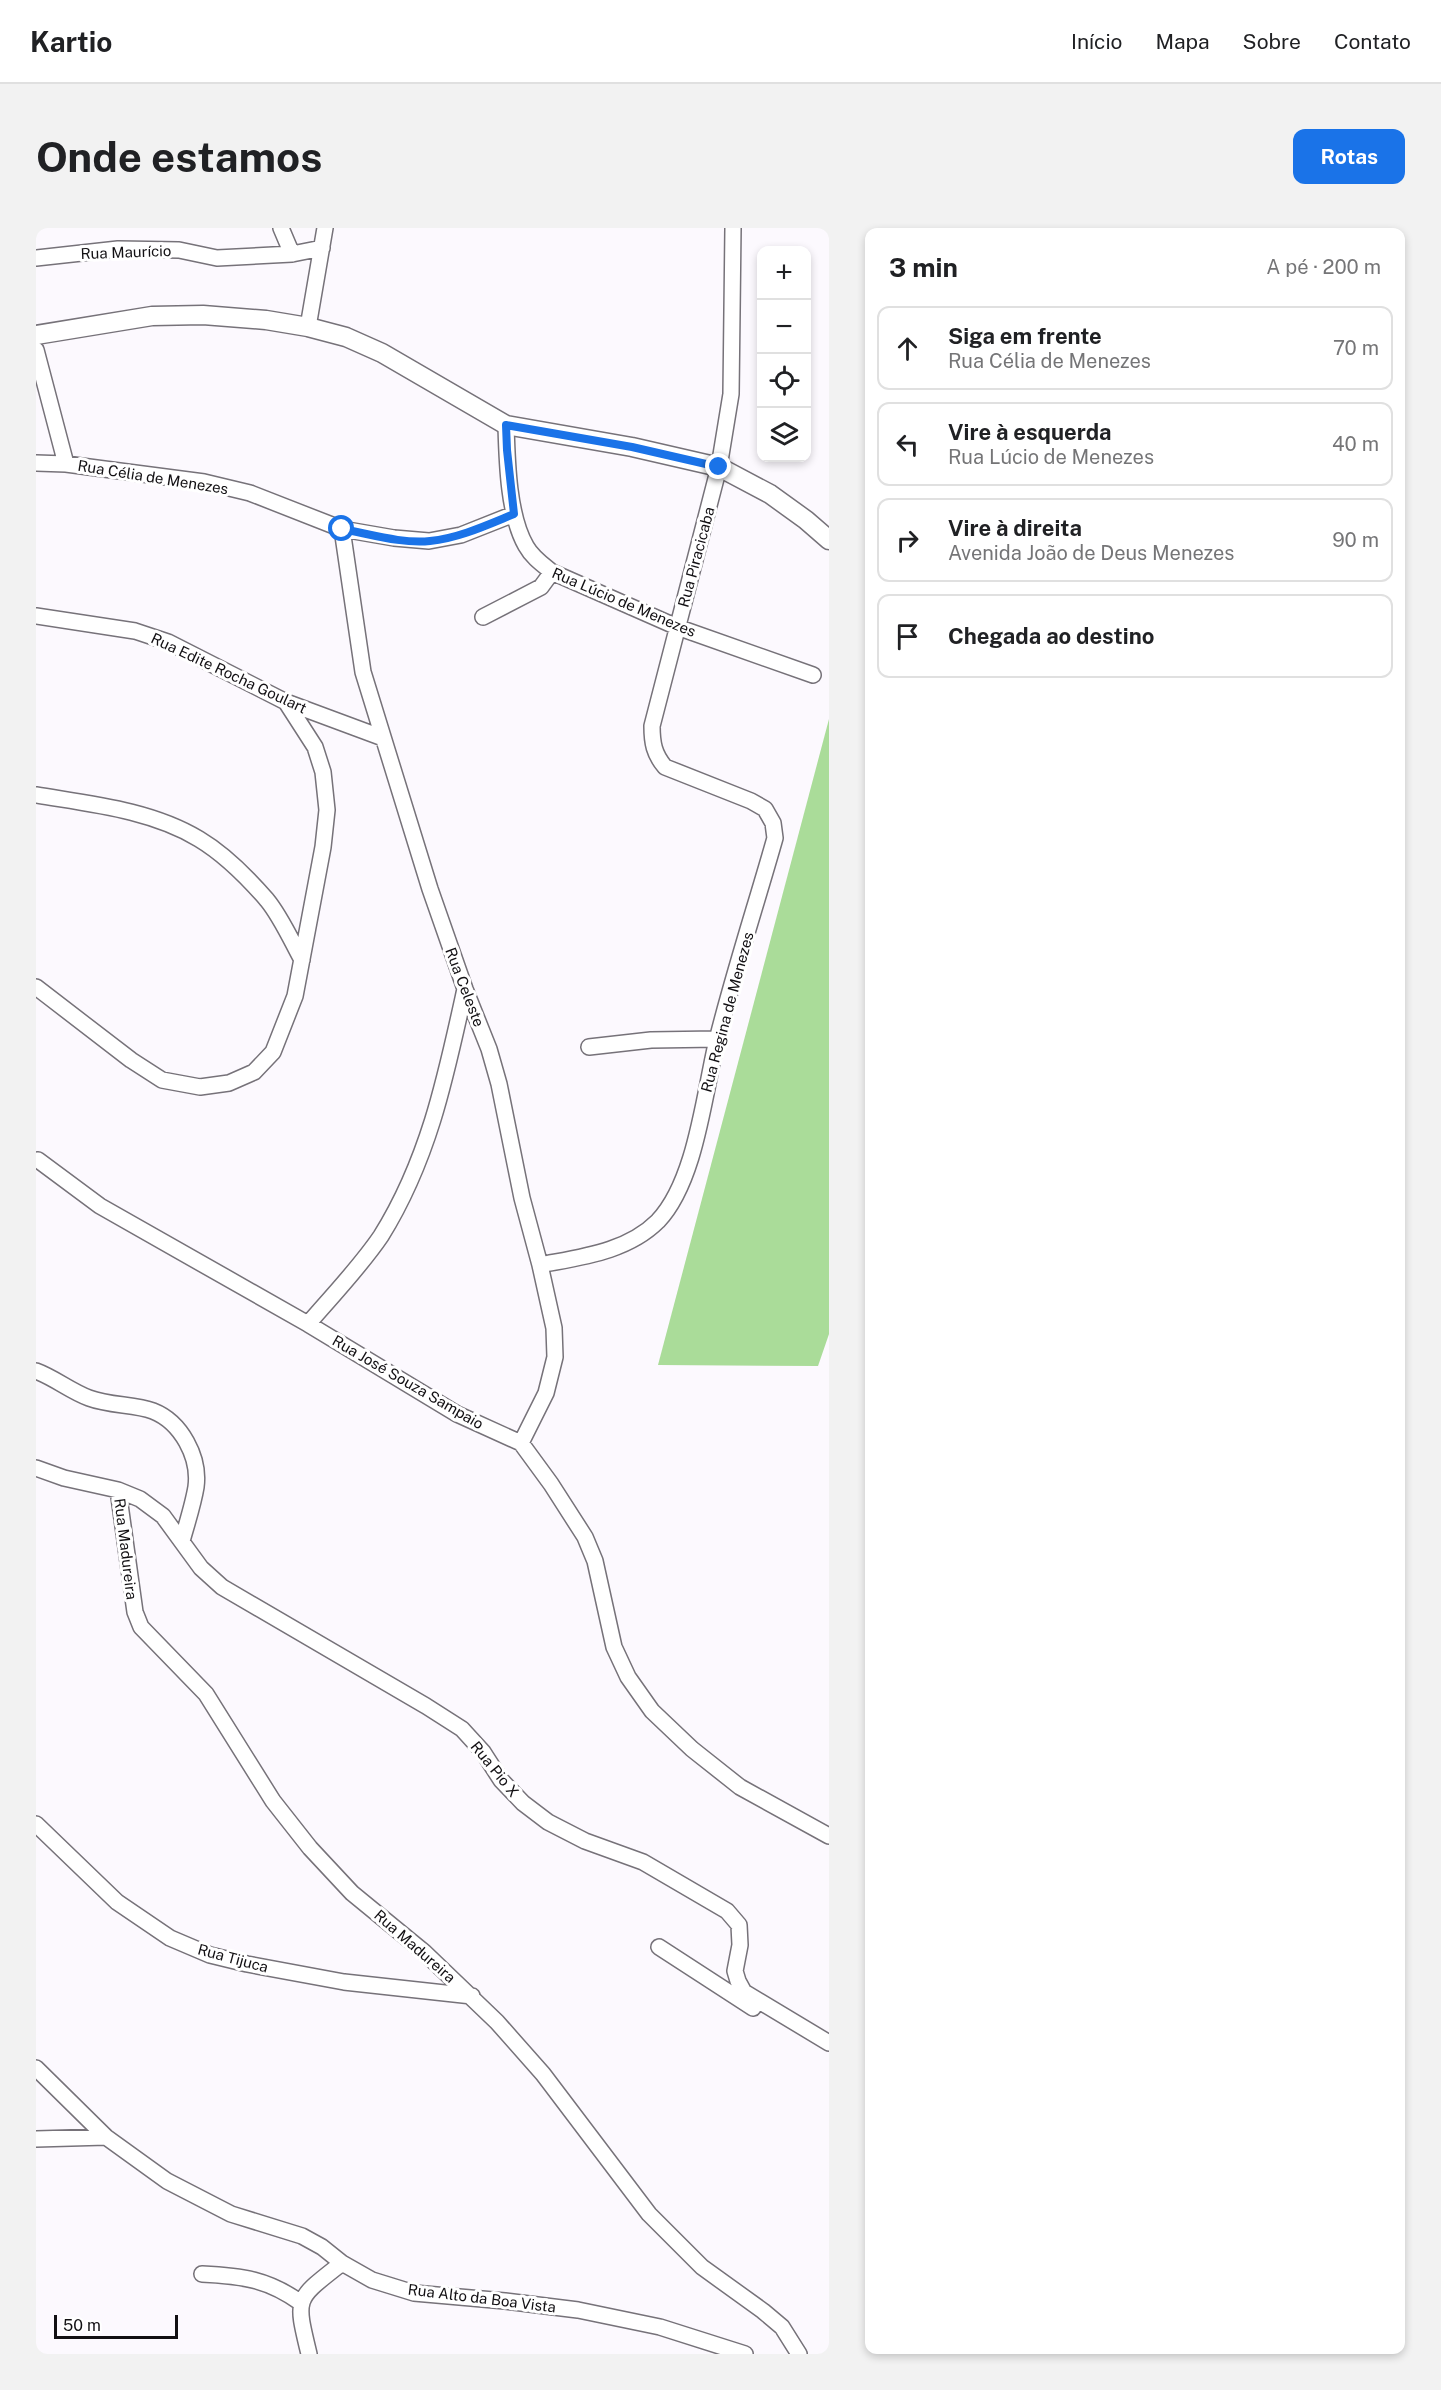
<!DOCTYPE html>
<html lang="pt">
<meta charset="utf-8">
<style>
:root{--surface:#fff;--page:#f2f2f2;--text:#202124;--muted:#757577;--line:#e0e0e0;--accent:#1a73e8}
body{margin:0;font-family:"Public Sans",sans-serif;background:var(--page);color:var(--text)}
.controls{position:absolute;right:18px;top:18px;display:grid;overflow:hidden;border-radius:12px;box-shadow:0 3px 9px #0003}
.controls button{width:54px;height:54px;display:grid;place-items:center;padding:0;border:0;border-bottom:2px solid var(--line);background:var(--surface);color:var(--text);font:30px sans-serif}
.scale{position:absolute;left:18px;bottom:15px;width:124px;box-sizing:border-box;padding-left:6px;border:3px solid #121013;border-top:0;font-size:16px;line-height:21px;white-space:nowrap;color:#121013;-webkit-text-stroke:4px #fff;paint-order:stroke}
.stop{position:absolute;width:18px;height:18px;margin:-14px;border:4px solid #1a73e8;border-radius:50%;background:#fff}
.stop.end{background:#1a73e8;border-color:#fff;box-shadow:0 2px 6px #0008}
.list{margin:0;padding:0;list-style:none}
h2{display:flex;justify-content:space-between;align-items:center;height:78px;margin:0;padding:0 24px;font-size:26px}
h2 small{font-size:20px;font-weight:400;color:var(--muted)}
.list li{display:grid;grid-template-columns:39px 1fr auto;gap:18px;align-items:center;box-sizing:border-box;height:84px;margin:0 12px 12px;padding:0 12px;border:2px solid var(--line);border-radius:12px}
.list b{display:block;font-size:22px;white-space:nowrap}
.list p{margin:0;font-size:20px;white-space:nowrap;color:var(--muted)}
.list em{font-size:20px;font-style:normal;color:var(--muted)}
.icon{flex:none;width:33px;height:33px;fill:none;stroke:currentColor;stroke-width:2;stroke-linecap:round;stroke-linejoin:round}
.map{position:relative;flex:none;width:793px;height:2126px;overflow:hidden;border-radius:12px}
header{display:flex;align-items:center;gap:36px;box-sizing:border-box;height:84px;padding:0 30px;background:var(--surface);border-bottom:2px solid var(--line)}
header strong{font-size:28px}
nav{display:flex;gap:33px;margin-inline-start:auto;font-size:21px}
.intro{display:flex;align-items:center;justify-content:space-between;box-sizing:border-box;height:144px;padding:0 36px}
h1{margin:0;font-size:42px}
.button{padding:15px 27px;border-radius:12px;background:var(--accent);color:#fff;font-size:21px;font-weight:700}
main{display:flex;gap:36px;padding:0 36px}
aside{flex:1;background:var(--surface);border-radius:12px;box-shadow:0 3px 9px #0003}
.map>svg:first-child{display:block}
.green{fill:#aadc99}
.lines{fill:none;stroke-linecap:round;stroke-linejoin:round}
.minor-casing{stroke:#767279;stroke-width:18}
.tertiary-casing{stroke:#767279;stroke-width:21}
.minor{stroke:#fff;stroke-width:15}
.tertiary{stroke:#fff;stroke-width:18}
.route{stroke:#1a73e8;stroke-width:8}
.labels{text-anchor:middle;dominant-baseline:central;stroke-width:6;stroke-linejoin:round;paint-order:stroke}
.street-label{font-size:15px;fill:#121013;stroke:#fff}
</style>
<header>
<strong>Kartio</strong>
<nav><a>Início</a><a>Mapa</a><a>Sobre</a><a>Contato</a></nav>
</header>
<div class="intro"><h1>Onde estamos</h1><a class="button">Rotas</a></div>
<main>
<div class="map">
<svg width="793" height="2126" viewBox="0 0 793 2126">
<rect width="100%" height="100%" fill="#fcf9fe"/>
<path class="green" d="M793,491V1106L782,1138L622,1137Z"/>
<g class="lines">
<defs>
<path id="minor" d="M245,0L256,26
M0,30L82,21L143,22L181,30L256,26L286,20
M272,99L289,0
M0,122L30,236
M470,197C471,232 472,287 490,318C496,329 506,336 516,344L641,399L777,447
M0,235L30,236L168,254L214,265L306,301L358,310L393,313L425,307L478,286
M306,301L327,444L394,661L429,761L453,821L463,856L486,970L504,1037L518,1100L519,1129L510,1165L485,1215
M0,388L99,403L132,414L250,474L347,510
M447,389L505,359L516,344
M0,567C54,576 115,582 163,611C188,626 212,650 231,672C245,689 255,712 266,732
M0,759L95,832L126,852L164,859L193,855L218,844L237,824L259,768L287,619L291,582L287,544L279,519L250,474
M553,819L615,812L681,811
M2,932L64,978L272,1096L421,1186L485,1215L515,1256L549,1309L559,1333L578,1419L592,1449L616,1483L656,1521L704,1559L793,1608
M504,1037C545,1029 591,1024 622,993C660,953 668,866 681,812C698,744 720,677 739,610L737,595L729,581L715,573L629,539C618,526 616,515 616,498L683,239L695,166L697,0
M272,1096C296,1068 324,1039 345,1008C393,931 410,848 429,761
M0,1143C19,1150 34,1163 53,1170C74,1178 99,1176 117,1183C145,1194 164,1229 160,1259C157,1277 151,1295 146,1313
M0,1240L28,1250L82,1262L104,1271L127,1288L165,1340L186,1359L390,1478L426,1501L447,1524L465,1552L487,1575L512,1594L549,1613L607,1634L691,1683L703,1697L704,1717L699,1743L702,1753L708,1764L793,1815
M82,1262L99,1384L105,1399L170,1466L237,1573L274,1620L316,1665L388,1724L461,1794L507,1846L613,1986L666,2039L727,2083L746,2099L763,2126
M0,1596L81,1674L134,1710L174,1727L211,1736L308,1754L436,1768
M623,1719L717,1780
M0,1840L70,1909L131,1953L195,1986L266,2008L286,2019L306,2035L336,2052L378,2065L469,2073L542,2082L624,2099L709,2126
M0,1911L70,1909
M166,2046C206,2048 232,2051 265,2075
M273,2126C259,2068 259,2072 306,2035"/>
<path id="tertiary" d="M0,107L116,88L167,87L230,92L272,99L310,109L346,125L470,197L596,219L683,239L734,266L770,292L793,312"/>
</defs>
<use href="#minor" class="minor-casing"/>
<use href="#tertiary" class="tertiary-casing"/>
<use href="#minor" class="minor"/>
<use href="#tertiary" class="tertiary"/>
</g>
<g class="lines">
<path class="route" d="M306,301C334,306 366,316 394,313C423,310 451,297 478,286L471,222L470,197L596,219L683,239"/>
</g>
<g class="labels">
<g class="street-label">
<text transform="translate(90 24) rotate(-2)">Rua Maurício</text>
<text transform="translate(117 249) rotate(9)">Rua Célia de Menezes</text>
<text transform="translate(660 329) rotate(-75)">Rua Piracicaba</text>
<text transform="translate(588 374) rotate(23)">Rua Lúcio de Menezes</text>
<text transform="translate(193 445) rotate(25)">Rua Edite Rocha Goulart</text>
<text transform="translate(429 759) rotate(69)">Rua Celeste</text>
<text transform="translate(691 784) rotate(-75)">Rua Regina de Menezes</text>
<text transform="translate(372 1154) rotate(30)">Rua José Souza Sampaio</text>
<text transform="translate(90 1321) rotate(83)">Rua Madureira</text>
<text transform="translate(459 1541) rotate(51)">Rua Pio X</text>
<text transform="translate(379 1718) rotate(41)">Rua Madureira</text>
<text transform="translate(197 1730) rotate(15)">Rua Tijuca</text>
<text transform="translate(446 2070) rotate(7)">Rua Alto da Boa Vista</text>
</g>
</g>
</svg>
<div class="controls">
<button>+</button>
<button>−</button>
<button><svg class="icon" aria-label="locate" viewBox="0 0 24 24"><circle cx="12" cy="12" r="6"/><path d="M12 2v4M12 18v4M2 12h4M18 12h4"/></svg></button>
<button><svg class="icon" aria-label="layers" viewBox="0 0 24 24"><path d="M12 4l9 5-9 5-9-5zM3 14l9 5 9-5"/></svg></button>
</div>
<div class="scale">50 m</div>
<div class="stop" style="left:306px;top:301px"></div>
<div class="stop end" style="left:683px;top:239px"></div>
</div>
<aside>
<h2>3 min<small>A pé · 200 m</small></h2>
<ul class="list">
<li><svg class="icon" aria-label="ahead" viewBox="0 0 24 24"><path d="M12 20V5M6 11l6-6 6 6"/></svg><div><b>Siga em frente</b><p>Rua Célia de Menezes</p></div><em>70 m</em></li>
<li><svg class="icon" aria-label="left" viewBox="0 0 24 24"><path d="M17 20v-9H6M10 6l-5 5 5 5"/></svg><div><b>Vire à esquerda</b><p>Rua Lúcio de Menezes</p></div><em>40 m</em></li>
<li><svg class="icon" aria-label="right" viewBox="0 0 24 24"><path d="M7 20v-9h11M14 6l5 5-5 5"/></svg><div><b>Vire à direita</b><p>Avenida João de Deus Menezes</p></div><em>90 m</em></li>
<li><svg class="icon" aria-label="arrive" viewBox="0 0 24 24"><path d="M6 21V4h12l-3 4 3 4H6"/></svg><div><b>Chegada ao destino</b></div></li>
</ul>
</aside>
</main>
